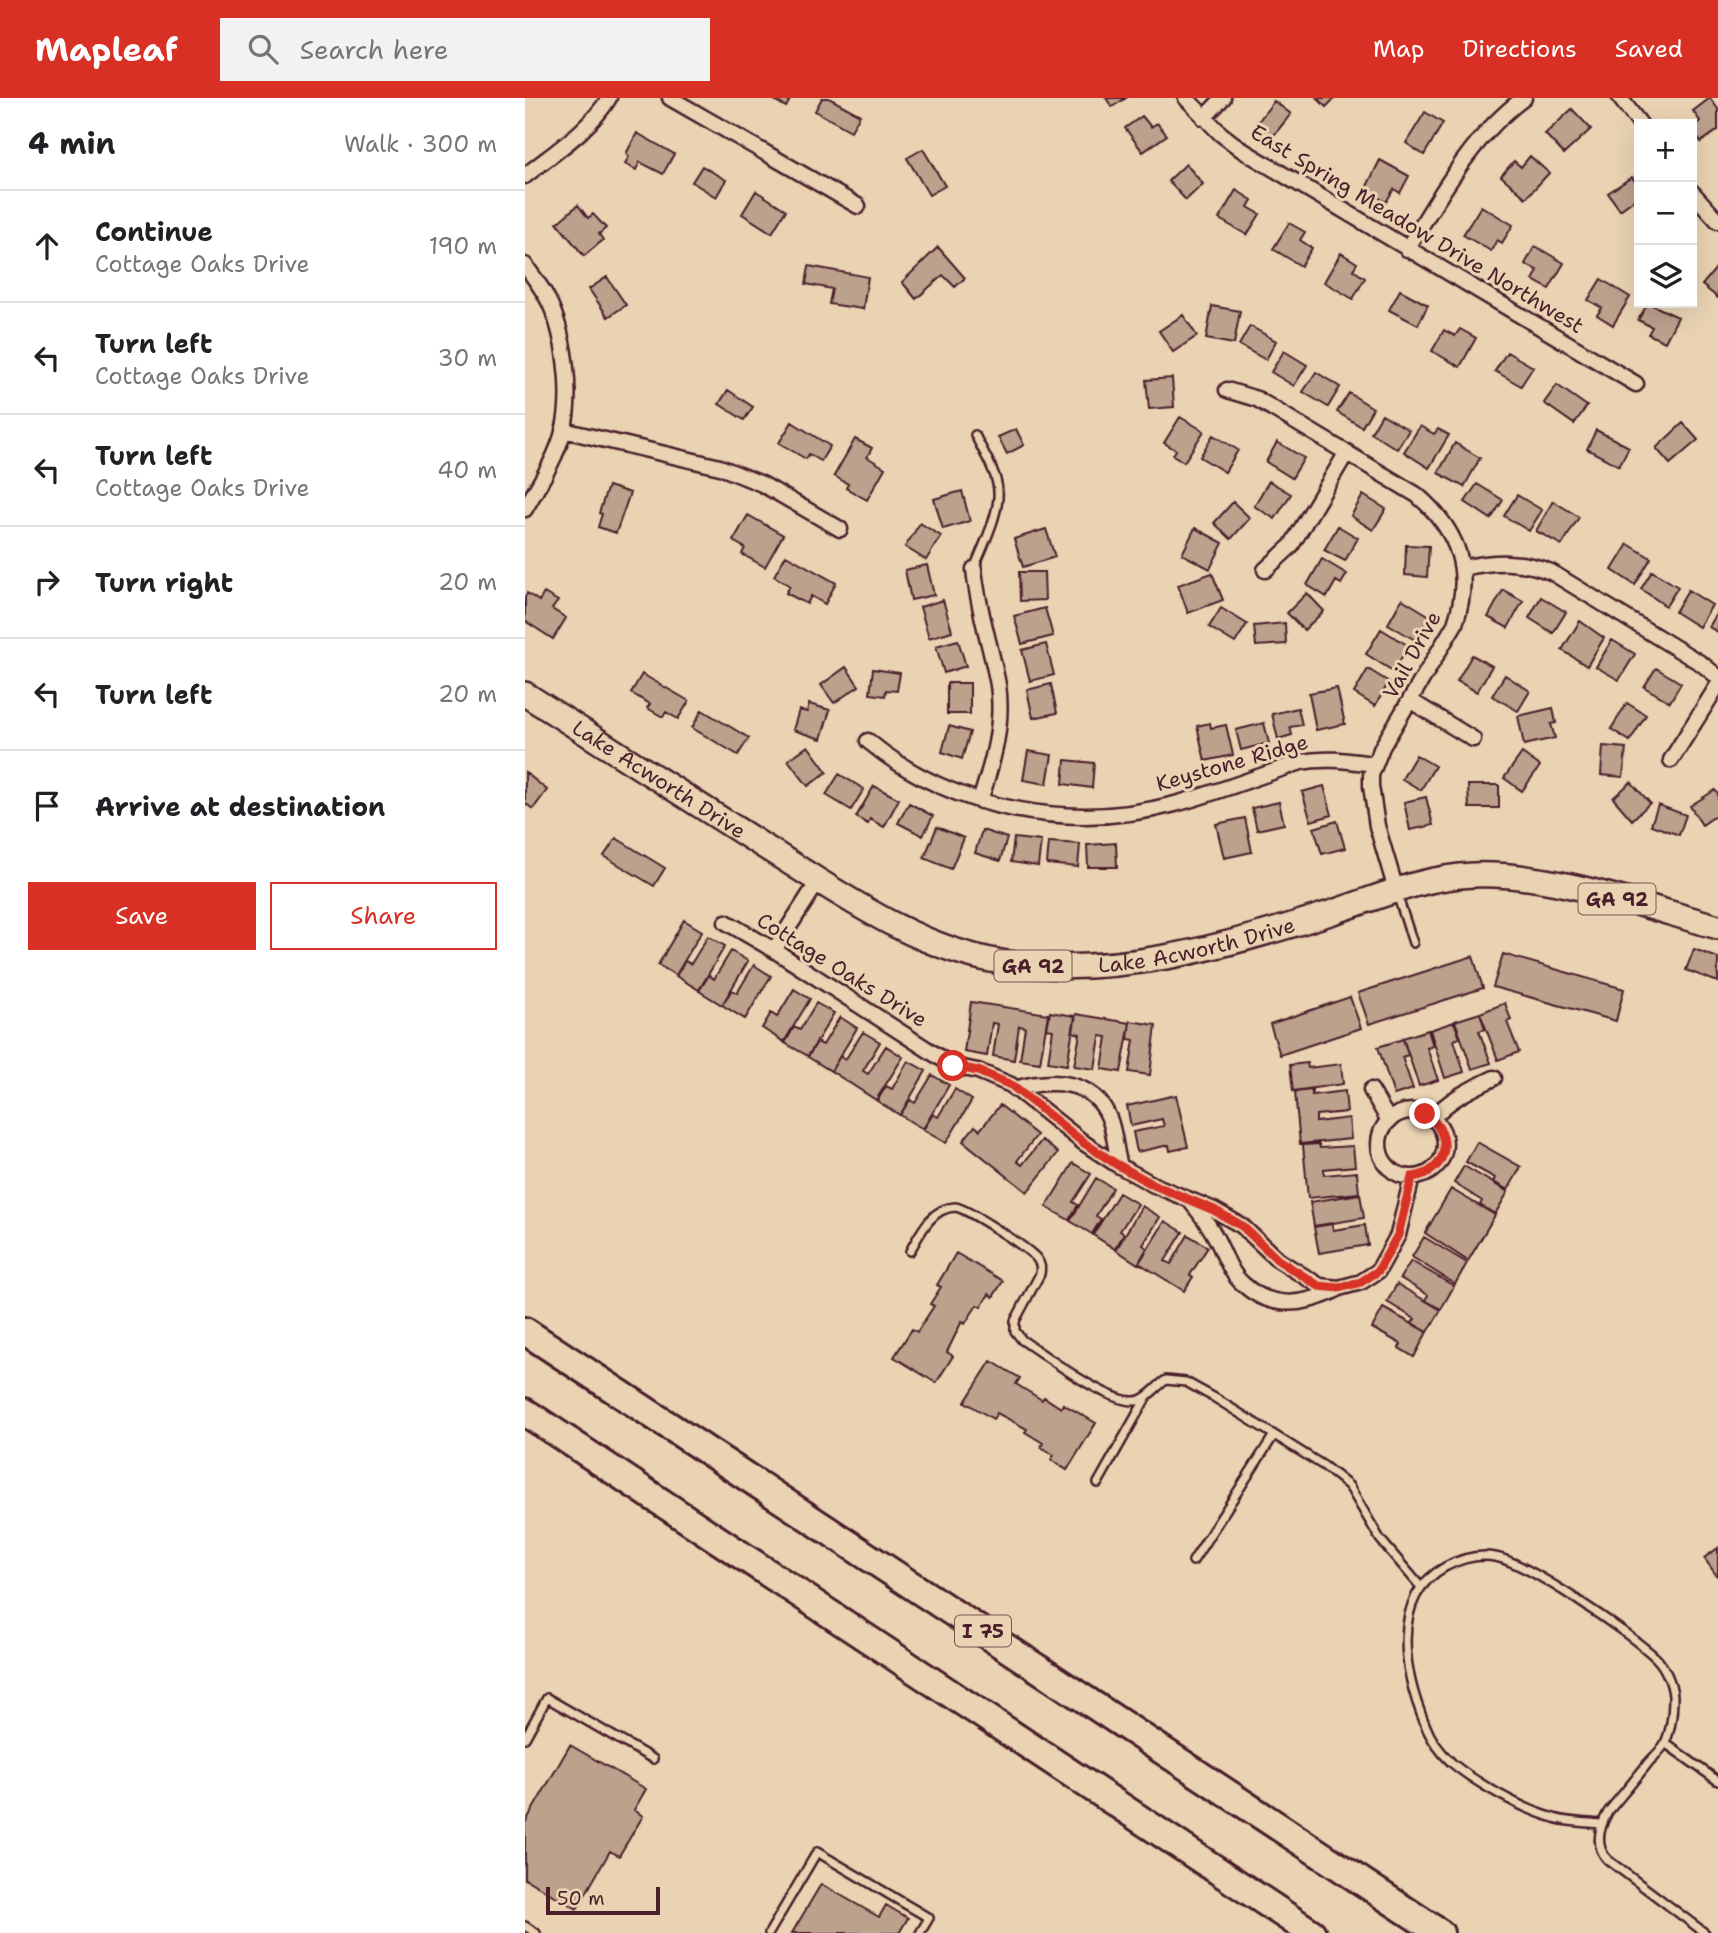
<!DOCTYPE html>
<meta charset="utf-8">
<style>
:root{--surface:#fff;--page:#f2f2f2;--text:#202124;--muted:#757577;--line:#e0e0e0;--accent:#d93025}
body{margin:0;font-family:"Shantell Sans",sans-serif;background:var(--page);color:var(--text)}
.controls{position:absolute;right:21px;top:21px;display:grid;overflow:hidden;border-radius:0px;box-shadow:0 7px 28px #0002}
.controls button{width:63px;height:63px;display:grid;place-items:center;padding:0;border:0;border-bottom:2px solid var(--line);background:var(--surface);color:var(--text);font:35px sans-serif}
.scale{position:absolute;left:21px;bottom:18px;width:114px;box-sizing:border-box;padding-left:7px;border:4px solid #4a1f2b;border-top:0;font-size:19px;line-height:24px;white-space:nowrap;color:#4a1f2b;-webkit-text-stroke:5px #e9d3b2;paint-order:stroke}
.stop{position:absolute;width:21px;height:21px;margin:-16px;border:5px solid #d93025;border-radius:50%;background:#fff}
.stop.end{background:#d93025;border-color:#fff;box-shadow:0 2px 7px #0008}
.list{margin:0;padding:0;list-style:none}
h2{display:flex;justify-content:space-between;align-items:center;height:91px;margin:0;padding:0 28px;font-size:30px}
h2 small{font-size:23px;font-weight:400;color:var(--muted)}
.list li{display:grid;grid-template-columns:46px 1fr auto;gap:21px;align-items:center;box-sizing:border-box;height:112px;padding:0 28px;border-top:2px solid var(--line)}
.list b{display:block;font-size:26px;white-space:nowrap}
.list p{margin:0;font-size:23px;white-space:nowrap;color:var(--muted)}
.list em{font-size:23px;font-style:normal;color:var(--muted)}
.actions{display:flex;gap:14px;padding:21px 28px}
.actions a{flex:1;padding:16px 0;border:2px solid var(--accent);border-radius:0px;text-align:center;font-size:24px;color:var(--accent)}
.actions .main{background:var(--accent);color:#fff}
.icon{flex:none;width:38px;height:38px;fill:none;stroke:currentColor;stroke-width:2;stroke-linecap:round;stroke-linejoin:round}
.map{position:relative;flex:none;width:1193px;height:1835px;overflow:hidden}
header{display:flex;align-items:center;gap:42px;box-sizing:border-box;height:98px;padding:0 35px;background:var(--accent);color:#fff}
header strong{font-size:33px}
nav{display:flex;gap:38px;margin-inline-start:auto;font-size:24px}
.search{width:490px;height:63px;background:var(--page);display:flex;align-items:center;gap:18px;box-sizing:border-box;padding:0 24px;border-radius:0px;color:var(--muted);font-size:26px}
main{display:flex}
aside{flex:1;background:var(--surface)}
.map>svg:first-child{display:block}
.building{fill:#bca18d;stroke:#4a1f2b;stroke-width:2}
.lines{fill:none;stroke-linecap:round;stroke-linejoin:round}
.lane-casing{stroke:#4a1f2b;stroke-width:12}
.street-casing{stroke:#4a1f2b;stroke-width:19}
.primary-casing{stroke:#4a1f2b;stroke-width:28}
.highway-casing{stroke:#4a1f2b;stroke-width:32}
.lane{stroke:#e9d3b2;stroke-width:7}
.street{stroke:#e9d3b2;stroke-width:14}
.primary{stroke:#e9d3b2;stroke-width:23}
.highway{stroke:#e9d3b2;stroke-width:26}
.route{stroke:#d93025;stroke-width:9}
.labels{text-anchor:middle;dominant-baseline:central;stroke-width:6;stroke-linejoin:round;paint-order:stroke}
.shield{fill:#e9d3b2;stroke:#7a5554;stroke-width:2}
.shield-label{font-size:19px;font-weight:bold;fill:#4a1f2b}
.street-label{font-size:21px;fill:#4a1f2b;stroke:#e9d3b2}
</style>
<header>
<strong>Mapleaf</strong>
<div class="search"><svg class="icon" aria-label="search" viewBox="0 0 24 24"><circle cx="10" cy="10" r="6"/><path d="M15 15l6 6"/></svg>Search here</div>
<nav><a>Map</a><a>Directions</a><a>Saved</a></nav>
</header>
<main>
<aside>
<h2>4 min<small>Walk · 300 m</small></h2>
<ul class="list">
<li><svg class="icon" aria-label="ahead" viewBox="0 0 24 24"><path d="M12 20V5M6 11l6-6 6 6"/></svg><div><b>Continue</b><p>Cottage Oaks Drive</p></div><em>190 m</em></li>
<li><svg class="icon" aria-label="left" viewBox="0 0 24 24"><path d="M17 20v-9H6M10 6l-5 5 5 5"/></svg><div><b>Turn left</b><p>Cottage Oaks Drive</p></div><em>30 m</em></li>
<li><svg class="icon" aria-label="left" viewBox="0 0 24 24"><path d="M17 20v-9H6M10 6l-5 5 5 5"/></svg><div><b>Turn left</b><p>Cottage Oaks Drive</p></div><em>40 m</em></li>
<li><svg class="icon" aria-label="right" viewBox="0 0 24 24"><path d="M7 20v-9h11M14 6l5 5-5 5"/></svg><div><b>Turn right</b></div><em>20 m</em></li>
<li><svg class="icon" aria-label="left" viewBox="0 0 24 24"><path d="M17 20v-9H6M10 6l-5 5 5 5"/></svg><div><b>Turn left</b></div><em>20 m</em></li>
<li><svg class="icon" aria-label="arrive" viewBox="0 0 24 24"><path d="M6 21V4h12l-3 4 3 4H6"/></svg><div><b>Arrive at destination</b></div></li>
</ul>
<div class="actions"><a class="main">Save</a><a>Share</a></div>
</aside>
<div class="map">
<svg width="1193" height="1835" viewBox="0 0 1193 1835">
<rect width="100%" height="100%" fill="#e9d3b2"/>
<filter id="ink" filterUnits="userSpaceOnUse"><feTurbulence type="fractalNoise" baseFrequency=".0143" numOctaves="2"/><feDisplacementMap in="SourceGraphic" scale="14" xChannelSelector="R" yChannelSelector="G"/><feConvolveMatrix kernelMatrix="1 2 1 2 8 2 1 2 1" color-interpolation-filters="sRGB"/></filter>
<g filter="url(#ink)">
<path class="building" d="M246,0H266L261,9Z
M297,0H304L335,17L326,33L290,13Z
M581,0H601L587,9Z
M792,0H810L801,9Z
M1185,0L1193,11V32L1176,44L1167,30L1175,23L1168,13Z
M749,3L766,16L745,42L729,29Z
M1047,11L1066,31L1039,56L1020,36Z
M900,14L918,25L899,57L881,45Z
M617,18L626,29L632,25L642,37L618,54L600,30Z
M112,35L149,56L138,76L115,64L111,72L100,66L104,58L101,56Z
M398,51L420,88L404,97L382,60Z
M1005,58L1024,75L1001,100L976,78L989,63L996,69Z
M855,62L884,78L875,95L869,91L861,104L840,92Z
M661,66L678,86L661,102L643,83Z
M177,68L201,82L191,99L167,84Z
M1107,79L1114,90V98L1095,112L1083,95Z
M711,92L727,102L723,109L735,116L722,137L694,121Z
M231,93L261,112L247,135L217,116Z
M53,107L63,120L68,116L81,130L74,136L78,142L59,158L32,125Z
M956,108L988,127L977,145L972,142L966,153L938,137Z
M764,125L780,134L775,142L787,150L776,168L748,151Z
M1010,148L1039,165L1024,191L1008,182L1013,173L1000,166Z
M413,149L440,180L430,189L418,177L391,201L377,184Z
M816,155L832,165L828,172L840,180L828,201L799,184Z
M284,168L343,179L338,211L304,206L307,191L281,186Z
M1191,170L1193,171V200L1177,187Z
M82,179L101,207L83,219L64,191Z
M1076,181L1105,199L1088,227L1072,217L1077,210L1063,202Z
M875,192L903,207L893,227L864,212Z
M1123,205L1153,219L1140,244L1123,236L1127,229L1113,222Z
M687,208L715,213L709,246L681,241Z
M658,217L672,238L648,254L634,233Z
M725,228L751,243L741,262L714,247Z
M935,231L951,240L935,269L907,253L919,232L930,238Z
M759,253L782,267L769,288L746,274Z
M982,254L1008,269L996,288L970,273Z
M791,274L815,289L803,309L778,294Z
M647,280L649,309L624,311L621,282Z
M1032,287L1062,308L1049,326L1019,305Z
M203,292L228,309L219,322L194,306Z
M824,295L848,310L837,329L812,314Z
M857,316L884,332L872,351L846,335Z
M655,319L679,333L659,364L648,357L651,352L639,345Z
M267,324L305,348L296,363L284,356L281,361L254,345Z
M1158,325L1173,342L1145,366L1131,350Z
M895,328L909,336L913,331L924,337L904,370L879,354Z
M491,331L499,347L482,356L473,339Z
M1071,332L1104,349L1094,368L1062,351Z
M688,337L713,352L700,374L675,359Z
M330,341L347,350L342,359L360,370L342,402L321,390L323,386L309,378Z
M752,344L779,360L767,380L741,364Z
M930,345L955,360L939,389L913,375Z
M744,383L766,396L750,421L729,408Z
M952,386L978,402L966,421L940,404Z
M83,388L105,395L91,435L73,429L77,416L74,415Z
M437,393L445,423L418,431L409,401Z
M838,397L861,411L848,432L826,418Z
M992,397L1017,412L1004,433L979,418Z
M1028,403L1054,419L1037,447L1011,433Z
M708,404L725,420L706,441L689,425Z
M223,417L258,437L240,469L217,456L220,450L208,443Z
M395,425L416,438L401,462L380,449Z
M813,428L833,440L820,463L799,452Z
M670,430L698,445L685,471L657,456Z
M521,431L530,459L498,469L489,441Z
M1103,446L1126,460L1110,487L1087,472Z
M881,447L904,448L902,479L880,477Z
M261,457L311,485L300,506L286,498L282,506L261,495L265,488L249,478Z
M797,461L822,476L816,486L811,483L802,499L782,487Z
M402,467L409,497L386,502L380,472Z
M1127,473L1153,489L1141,508L1116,491Z
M494,474H519L520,502L495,503Z
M687,475L698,502L663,515L653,487Z
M978,492L998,503L983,530L963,519Z
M1163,492L1187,507L1174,529L1150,514Z
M2,495L14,503L19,495L33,503L27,511L41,520L28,541L0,523V499Z
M782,495L799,513L779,532L762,515Z
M1016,499L1041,514L1028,535L1004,520Z
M877,501L905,518L890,542L863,526Z
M418,502L427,533L404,540L395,509Z
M520,510L528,538L497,546L489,518Z
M696,510L722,526L710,545L684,529Z
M1193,513V534L1184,529Z
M1055,523L1079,540L1062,568L1037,552Z
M760,525L761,546L731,548L729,528Z
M856,531L884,548L868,573L841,556Z
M433,542L441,568L419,575L411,548Z
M1087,542L1110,556L1094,582L1071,569Z
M521,546L529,577L505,583L497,552Z
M947,557L967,568L952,594L932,583Z
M321,569L334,588L309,605L296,587Z
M1131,570L1156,585L1145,604L1119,589Z
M348,571L375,575L372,593L361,592L360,598L345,596Z
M843,571L864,584L850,608L829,595Z
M117,576L164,603L153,621L141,614L138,619L122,610L125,606L106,595Z
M980,577L1005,593L993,613L967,598Z
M422,585H445V616H422Z
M526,586L532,615L508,620L502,592Z
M812,590L820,626L791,632L784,595Z
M1102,605L1121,617L1105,643L1086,631Z
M284,606L305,612L296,641L268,632L274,612L282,614Z
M773,610L777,627L765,629L767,637L753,641L747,616Z
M1028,610L1031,625L1026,626L1030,640L999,647L993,618Z
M177,612L224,640L213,657L167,630Z
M685,625L686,630L701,627L708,657L680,663L672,628Z
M739,625L744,645L716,652L711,632Z
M424,628L445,634L437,661L417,654Z
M283,648L302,674L283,688L263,662Z
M1078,648L1101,650L1098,679L1076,677Z
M503,653L527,657L522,686L498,682Z
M997,655L1015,668L997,693L979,680Z
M891,657L910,668L896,692L877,681Z
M540,662L569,665L567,690L538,686Z
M0,674L22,692L8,711L0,705Z
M314,676L339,691L326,712L301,697Z
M1106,684L1125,705L1107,722L1088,700Z
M943,687H974V710H944Z
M349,688L374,701L359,729L345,721L343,726L331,719Z
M799,688L807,717L786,723L777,694Z
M1190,692L1193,696V716L1177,727L1165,708Z
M901,699L908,727L885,732L879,704Z
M754,704L759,726L732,732L727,710Z
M384,705L408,718L398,738L373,725Z
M1133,707L1161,717L1154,737L1126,727Z
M720,720L727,754L699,760L691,726Z
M812,723L820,750L797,756L789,730Z
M412,729L439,740L426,771L399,760Z
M457,732L482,740L475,763L450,755Z
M91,740L140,770L129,788L79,758Z
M489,740L516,743L513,768L486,764Z
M524,744L555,746L553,769L522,766Z
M591,745L592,769H563L562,747Z
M159,822L177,833L151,877L133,867Z
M183,838L200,848L174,892L151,878L160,863L166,866Z
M1169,851L1193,860V884L1161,872Z
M206,853L223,863L197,907L174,893L184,877L189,881Z
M978,856L1099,891L1091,923L968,889Z
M948,858L958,890L844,926L833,895Z
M229,867L246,878L220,921L197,907L207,892L212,895Z
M269,891L285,901L259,944L237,930L246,915L252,919Z
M825,899L836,930L755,957L745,926Z
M446,904L523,916L515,965L495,962L500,929L494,928L489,962L468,958L473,926L467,925L462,958L439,954Z
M291,905L309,915L283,958L260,945L269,929L275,932Z
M980,905L986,922L982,924L994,954L973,962L955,915Z
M525,914L550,918L542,967L523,964L528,932L522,931Z
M955,915L960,931L954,933L966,965L947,971L930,923Z
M551,916L605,925L596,974L577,971L582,939L575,938L570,971L549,968L555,936L548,934Z
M315,919L332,930L306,973L283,959L292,944L298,947Z
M605,923L631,927L625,977L604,974L609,942L603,941Z
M929,924L935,940L929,942L939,974L920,980L905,932Z
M903,932L908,948L902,950L913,982L894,988L878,940Z
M338,934L355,944L338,973L343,976L361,948L378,959L351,1002L306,973L315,958L320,962Z
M878,941L883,957L877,959L888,991L869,997L853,949Z
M383,963L401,973L375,1017L352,1003L361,988L367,991Z
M782,965L783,970L816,966L818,986L768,993L765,967Z
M407,977L424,987L398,1031L375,1017L385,1002L390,1005Z
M430,991L447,1002L421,1045L398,1032L408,1016L413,1019Z
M787,992V997L820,993L822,1014L791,1017V1024L824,1020L826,1041L775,1046L770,994Z
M651,997L663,1049L645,1053L644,1047L612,1054L608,1034L639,1028L637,1021L606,1028L602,1008Z
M475,1007L512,1037L492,1063L497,1067L517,1042L533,1055L502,1094L438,1043L450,1028L455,1032Z
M952,1044L996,1069L983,1092L968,1084L970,1080L941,1064Z
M794,1046L795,1050L828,1048L830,1068L799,1071V1077L832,1074L834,1095L783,1100L778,1047Z
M548,1065L566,1076L548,1104L553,1107L544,1122L521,1109Z
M939,1068L983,1094L970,1116L955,1107L957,1103L929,1085Z
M571,1080L588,1090L571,1118L576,1121L567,1136L545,1123Z
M926,1091L970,1117L943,1163L900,1135Z
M594,1095L613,1106L595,1133L599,1136L590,1151L568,1137Z
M835,1096L839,1120L789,1128L785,1104Z
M617,1108L635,1119L618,1147L622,1150L613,1166L591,1152Z
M640,1123L658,1134L640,1163L646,1166L663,1137L683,1149L665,1177L668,1179L659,1193L614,1165Z
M807,1126L808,1132L840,1127L843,1147L794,1155L789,1129Z
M899,1139L942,1165L930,1186L887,1159Z
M431,1155L478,1183L468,1199L464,1196L456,1209L452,1207L440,1226L437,1223L422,1254L428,1258L411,1285L369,1259L387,1231L392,1234L409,1208L405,1206L416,1189L412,1187Z
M886,1163L929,1188L916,1211L900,1202L903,1197L875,1180Z
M872,1186L916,1212L903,1234L887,1225L890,1221L862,1204Z
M858,1210L902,1234L889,1259L874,1250L876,1246L847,1230Z
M466,1263L495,1280L491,1286L517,1302L519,1299L536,1310L538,1306L571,1325L542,1372L526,1362L529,1357L516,1349L518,1345L500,1334L502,1331L472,1315L468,1321L440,1304Z
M1193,1450V1478H1192L1179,1460Z
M45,1647L121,1691L109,1712L118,1718L94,1758L85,1753L52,1811L0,1781V1725Z
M296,1786L354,1819L361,1807L383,1820L374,1835H267Z"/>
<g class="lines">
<defs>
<path id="lane" d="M449,471C457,450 475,415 473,393C472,374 458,354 450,337
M872,796L888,845
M385,1153C395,1136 406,1110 430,1109C440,1109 506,1152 512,1161C516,1166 516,1170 515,1176L490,1223V1233L497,1242C520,1257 590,1311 615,1302C625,1298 632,1288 641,1282L661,1284L690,1300L799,1368L824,1388L855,1441L895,1488
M573,1385L621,1300
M668,1463L749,1337
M0,1640L22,1600L128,1661
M1140,1645L1193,1683
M1076,1726C1061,1724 1044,1725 1029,1720C999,1712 951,1685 927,1665C916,1655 905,1640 900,1626C880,1578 863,1500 920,1469C935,1461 953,1456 970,1459C1002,1464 1106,1536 1131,1560C1140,1569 1147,1585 1148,1598C1148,1612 1146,1632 1140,1645C1137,1652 1128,1659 1123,1665C1110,1682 1096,1698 1083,1714C1074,1730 1069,1748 1083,1762L1180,1835
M0,1828L11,1835
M244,1835L292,1754L404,1820L395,1835"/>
<path id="street" d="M145,0L333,108
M661,0L696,36L717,52L1111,286
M1095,0L1115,26
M679,20L698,0
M0,78C28,55 65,32 84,0
M1167,94L1193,123
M882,151C915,98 947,38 999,0
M0,167C7,177 15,187 21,198C40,232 48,296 38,334C31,361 14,386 0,411
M702,292L732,301L892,397C934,433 948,474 930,526L857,649L846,677V688L852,728L871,792
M38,332L195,369L237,386L315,431
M938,470C969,463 996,462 1026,474L1177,566L1193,579
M449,471C453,512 466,548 473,587C479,627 467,666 455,703
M740,472L766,448L822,354
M886,603L948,641
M343,643C426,712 545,734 650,706C692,695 734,678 776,664C801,659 824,663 849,666
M1146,662L1193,587
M201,824L249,852L428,968L453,973L486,987L559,1045L591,1066L629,1087L689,1112L717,1128L753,1162L795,1188L814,1190L836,1184L853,1173L873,1137L887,1079
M249,852L294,782
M490,991C524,981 568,980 584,1020C590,1034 590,1052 595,1068
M846,992L864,1023
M854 1046a33 33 0 1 1 66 0a33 33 0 1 1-66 0Z
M907,1021C924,1001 946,991 969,980
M666,1104C676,1116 684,1127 691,1140C699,1155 705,1175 718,1186C747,1213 781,1207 813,1191"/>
<g id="primary">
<path id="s1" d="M0,596C80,647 159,698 240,749C313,794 389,850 476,864C587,881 700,849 805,815C852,800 897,779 948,777C1025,774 1118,808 1193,829"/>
</g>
<path id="highway" d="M0,1233L915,1835
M0,1314L787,1835"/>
</defs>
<use href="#lane" class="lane-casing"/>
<use href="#street" class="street-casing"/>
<use href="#primary" class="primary-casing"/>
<use href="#highway" class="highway-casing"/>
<use href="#lane" class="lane"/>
<use href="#street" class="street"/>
<use href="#primary" class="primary"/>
<use href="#highway" class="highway"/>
</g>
</g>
<g class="lines" filter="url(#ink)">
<path class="route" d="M428,968L453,973L486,987L559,1045L591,1066L629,1087L689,1112L717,1128L753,1162L794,1188L814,1190L836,1184L853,1173L873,1137L887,1079C924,1075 930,1035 900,1016"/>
</g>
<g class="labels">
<g class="shield">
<rect x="1053.5" y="785.5" width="77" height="31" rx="5"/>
<rect x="469.5" y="852.5" width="77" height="31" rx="5"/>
<rect x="430" y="1517.5" width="56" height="31" rx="5"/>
</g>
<g class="shield-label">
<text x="1092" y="801">GA 92</text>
<text x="508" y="868">GA 92</text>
<text x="458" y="1533">I 75</text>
</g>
<g class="street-label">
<text transform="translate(892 131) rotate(31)">East Spring Meadow Drive Northwest</text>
<text transform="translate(887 557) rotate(-61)">Vail Drive</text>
<text transform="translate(707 665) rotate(-16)">Keystone Ridge</text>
<text stroke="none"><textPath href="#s1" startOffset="159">Lake Acworth Drive</textPath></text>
<text stroke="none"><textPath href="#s1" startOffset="747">Lake Acworth Drive</textPath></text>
<text transform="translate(317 872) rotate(32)">Cottage Oaks Drive</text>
</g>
</g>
</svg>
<div class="controls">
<button>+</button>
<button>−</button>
<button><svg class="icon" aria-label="layers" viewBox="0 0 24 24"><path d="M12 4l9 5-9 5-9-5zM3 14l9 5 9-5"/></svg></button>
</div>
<div class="scale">50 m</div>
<div class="stop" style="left:428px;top:968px"></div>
<div class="stop end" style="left:900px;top:1016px"></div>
</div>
</main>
